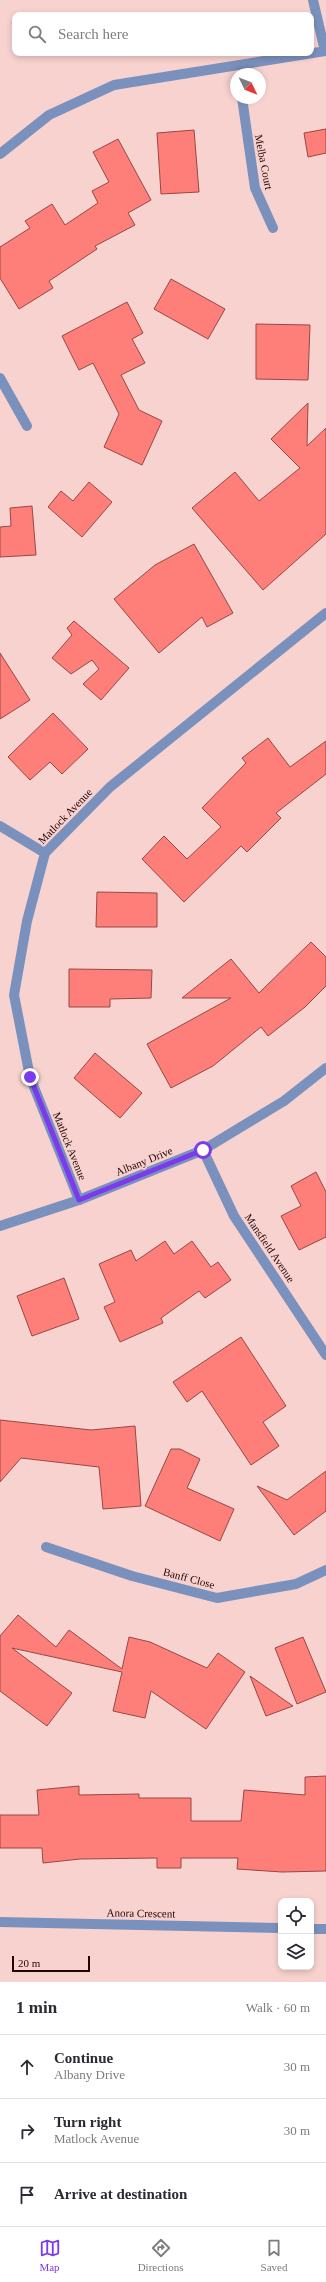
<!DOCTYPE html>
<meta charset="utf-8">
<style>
:root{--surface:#fff;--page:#f2f2f3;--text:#2b2b33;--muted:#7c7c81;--line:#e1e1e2;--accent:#7c3aed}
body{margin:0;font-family:"Times New Roman",serif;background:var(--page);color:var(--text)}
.controls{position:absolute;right:12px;bottom:12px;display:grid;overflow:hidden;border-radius:8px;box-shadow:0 2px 6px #0003}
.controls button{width:36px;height:36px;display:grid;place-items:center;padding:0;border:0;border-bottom:1px solid var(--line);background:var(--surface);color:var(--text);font:20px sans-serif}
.compass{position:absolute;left:230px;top:68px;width:36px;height:36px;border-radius:50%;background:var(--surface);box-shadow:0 2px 6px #0003;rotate:133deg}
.scale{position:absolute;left:12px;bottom:10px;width:78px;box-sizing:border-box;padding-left:4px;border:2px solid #230505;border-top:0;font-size:11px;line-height:14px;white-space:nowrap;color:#230505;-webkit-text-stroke:3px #f8d2cf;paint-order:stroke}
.stop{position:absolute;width:12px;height:12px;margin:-9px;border:3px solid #7c3aed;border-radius:50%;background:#fff}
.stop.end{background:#7c3aed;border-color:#fff;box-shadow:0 1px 4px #0008}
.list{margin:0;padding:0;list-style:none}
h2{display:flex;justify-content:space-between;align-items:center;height:52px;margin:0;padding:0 16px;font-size:17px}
h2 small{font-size:13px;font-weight:400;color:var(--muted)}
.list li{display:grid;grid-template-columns:26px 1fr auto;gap:12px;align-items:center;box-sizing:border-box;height:64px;padding:0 16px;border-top:1px solid var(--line)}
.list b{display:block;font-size:15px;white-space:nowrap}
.list p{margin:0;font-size:13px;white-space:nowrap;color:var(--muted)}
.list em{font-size:13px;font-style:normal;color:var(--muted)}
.icon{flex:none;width:22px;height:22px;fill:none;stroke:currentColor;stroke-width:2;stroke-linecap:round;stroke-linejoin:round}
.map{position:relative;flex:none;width:326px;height:1982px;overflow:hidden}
.search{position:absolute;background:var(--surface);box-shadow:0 2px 6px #0003;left:12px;right:12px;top:12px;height:44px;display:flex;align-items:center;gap:10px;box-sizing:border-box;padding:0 14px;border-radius:8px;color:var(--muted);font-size:15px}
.sheet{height:244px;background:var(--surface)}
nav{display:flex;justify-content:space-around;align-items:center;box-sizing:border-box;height:56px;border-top:1px solid var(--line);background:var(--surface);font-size:11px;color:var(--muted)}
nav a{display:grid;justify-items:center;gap:2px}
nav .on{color:var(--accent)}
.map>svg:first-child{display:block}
.building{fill:#fe7f79;stroke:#964844}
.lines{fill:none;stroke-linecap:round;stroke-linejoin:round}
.minor{stroke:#7b91bd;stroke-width:10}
.tertiary{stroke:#7b91bd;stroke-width:10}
.route{stroke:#7c3aed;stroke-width:5}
.labels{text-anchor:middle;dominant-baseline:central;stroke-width:3.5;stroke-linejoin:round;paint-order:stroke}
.street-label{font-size:11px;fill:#230505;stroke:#f8d2cf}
</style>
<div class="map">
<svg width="326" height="1982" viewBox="0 0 326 1982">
<rect width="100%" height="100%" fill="#f8d2cf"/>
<path class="building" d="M326,129V153L308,157L304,133Z
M194,130L199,192L161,194L157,133Z
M118,139L151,200L128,213L135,225L95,246L97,249L49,281L53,288L19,309L0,278V247L30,228L25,221L52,204L65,225L98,203L92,191L109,182L93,152Z
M171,279L225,309L208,339L154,309Z
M127,302L143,333L132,339L145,363L121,375L139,410L162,421L142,465L104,447L119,414L93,363L79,370L62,336Z
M256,324L310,325L308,380L256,379Z
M308,403L307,446L326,428V534L263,590L192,508L235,472L259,501L300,468L271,439Z
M89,482L112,502L82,537L48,507L61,491L73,501Z
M32,506L36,555L0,557V527L11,526L10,508Z
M194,544L233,613L207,627L202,617L159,653L114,599L155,565Z
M74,621L129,668L101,700L83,684L99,669L92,660L71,674L52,658L72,635L67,628Z
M0,653L30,700L0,719Z
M53,713L88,749L62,774L50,762L30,780L8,757Z
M268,738L290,767L326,741V774L276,813L281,818L247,852L241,846L184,902L142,859L164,836L187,859L221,827L202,808L246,763L242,758Z
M97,892L157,893V927H96Z
M311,942L326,957V986L305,1007L268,1036L261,1027L213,1066L171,1088L147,1044L231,998H182L231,959L259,993Z
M69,969L152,970L151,998L110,999V1007H69Z
M95,1053L142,1093L120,1118L74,1078Z
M316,1172L326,1192V1237L299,1250L281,1216L301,1206L291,1186Z
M165,1241L174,1254L192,1241L211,1267L218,1262L231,1280L205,1298L199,1291L161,1318L163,1323L120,1342L104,1307L115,1302L99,1264L131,1250L136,1261Z
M64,1278L79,1319L32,1336L17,1296Z
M241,1337L286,1406L263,1422L279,1446L251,1465L202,1391L187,1402L173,1382Z
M0,1420L91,1430L135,1426L141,1506L103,1509L99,1467L21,1458L0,1482Z
M171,1449H180L200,1459L187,1488L234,1509L220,1541L145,1506Z
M326,1471V1511L294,1535L257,1486L287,1500Z
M18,1615L56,1647L69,1630L122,1669L129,1637L150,1642L207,1668L218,1653L245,1672L206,1729L151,1691L145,1718L113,1711L122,1672L12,1648L72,1693L47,1726L0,1691V1636Z
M303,1637L326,1692L297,1704L275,1648Z
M250,1676L293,1706L266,1716Z
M326,1776V1871L282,1872L237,1869L238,1858H181V1868H157V1858L80,1859L43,1863L42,1848H0V1815H39L37,1790L79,1786V1795L139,1794V1798H191V1821H241L244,1790L305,1795V1777Z"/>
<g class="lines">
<path class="minor" d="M313,0L325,51
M242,98L255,188L273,228
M0,154L49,115L114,85L326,51
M0,378L27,426
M0,826L45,853
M203,1150L234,1216L326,1355
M79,1200L30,1077L14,995L27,921L45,853L110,787L326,613
M46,1547L132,1576L217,1598L296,1584L326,1570
M0,1922L281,1928
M311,1929H326"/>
<path class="tertiary" d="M0,1226L79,1200L203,1150L284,1101L326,1068"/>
</g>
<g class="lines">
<path class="route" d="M30,1077L79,1200L203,1150"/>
</g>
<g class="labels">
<g class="street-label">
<text transform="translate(264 162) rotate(79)">Melba Court</text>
<text transform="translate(65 816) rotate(-46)">Matlock Avenue</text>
<text transform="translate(70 1146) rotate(68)">Matlock Avenue</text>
<text transform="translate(144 1161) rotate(-22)">Albany Drive</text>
<text transform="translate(270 1248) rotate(56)">Mansfield Avenue</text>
<text transform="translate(189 1578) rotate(15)">Banff Close</text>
<text transform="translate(141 1913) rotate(1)">Anora Crescent</text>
</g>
</g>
</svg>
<div class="controls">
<button><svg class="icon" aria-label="locate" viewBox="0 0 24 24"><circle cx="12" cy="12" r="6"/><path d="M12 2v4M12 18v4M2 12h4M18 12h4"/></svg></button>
<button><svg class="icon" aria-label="layers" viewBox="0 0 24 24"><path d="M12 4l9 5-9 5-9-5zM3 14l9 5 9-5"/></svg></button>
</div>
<svg class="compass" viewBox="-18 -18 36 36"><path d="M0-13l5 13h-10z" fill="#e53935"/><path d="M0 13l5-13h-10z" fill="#7c7c81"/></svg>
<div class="scale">20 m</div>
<div class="stop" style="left:203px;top:1150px"></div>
<div class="stop end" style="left:30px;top:1077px"></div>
<div class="search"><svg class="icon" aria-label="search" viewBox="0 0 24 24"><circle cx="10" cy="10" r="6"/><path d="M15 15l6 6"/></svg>Search here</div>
</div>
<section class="sheet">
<h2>1 min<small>Walk · 60 m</small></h2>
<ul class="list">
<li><svg class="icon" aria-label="ahead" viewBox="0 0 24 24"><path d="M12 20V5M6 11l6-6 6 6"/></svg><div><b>Continue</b><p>Albany Drive</p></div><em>30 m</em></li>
<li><svg class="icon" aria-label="right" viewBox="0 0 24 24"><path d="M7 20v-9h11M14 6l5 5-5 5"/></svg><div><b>Turn right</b><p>Matlock Avenue</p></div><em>30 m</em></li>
<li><svg class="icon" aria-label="arrive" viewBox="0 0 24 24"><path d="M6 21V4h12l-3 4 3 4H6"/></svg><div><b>Arrive at destination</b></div></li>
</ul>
</section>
<nav>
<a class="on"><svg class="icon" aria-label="map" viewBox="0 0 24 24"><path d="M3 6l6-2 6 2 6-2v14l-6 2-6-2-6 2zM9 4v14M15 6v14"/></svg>Map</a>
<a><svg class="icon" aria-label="directions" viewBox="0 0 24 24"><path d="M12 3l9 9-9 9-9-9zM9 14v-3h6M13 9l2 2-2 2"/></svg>Directions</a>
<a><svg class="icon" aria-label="saved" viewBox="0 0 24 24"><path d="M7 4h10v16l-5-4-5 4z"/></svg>Saved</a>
</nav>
